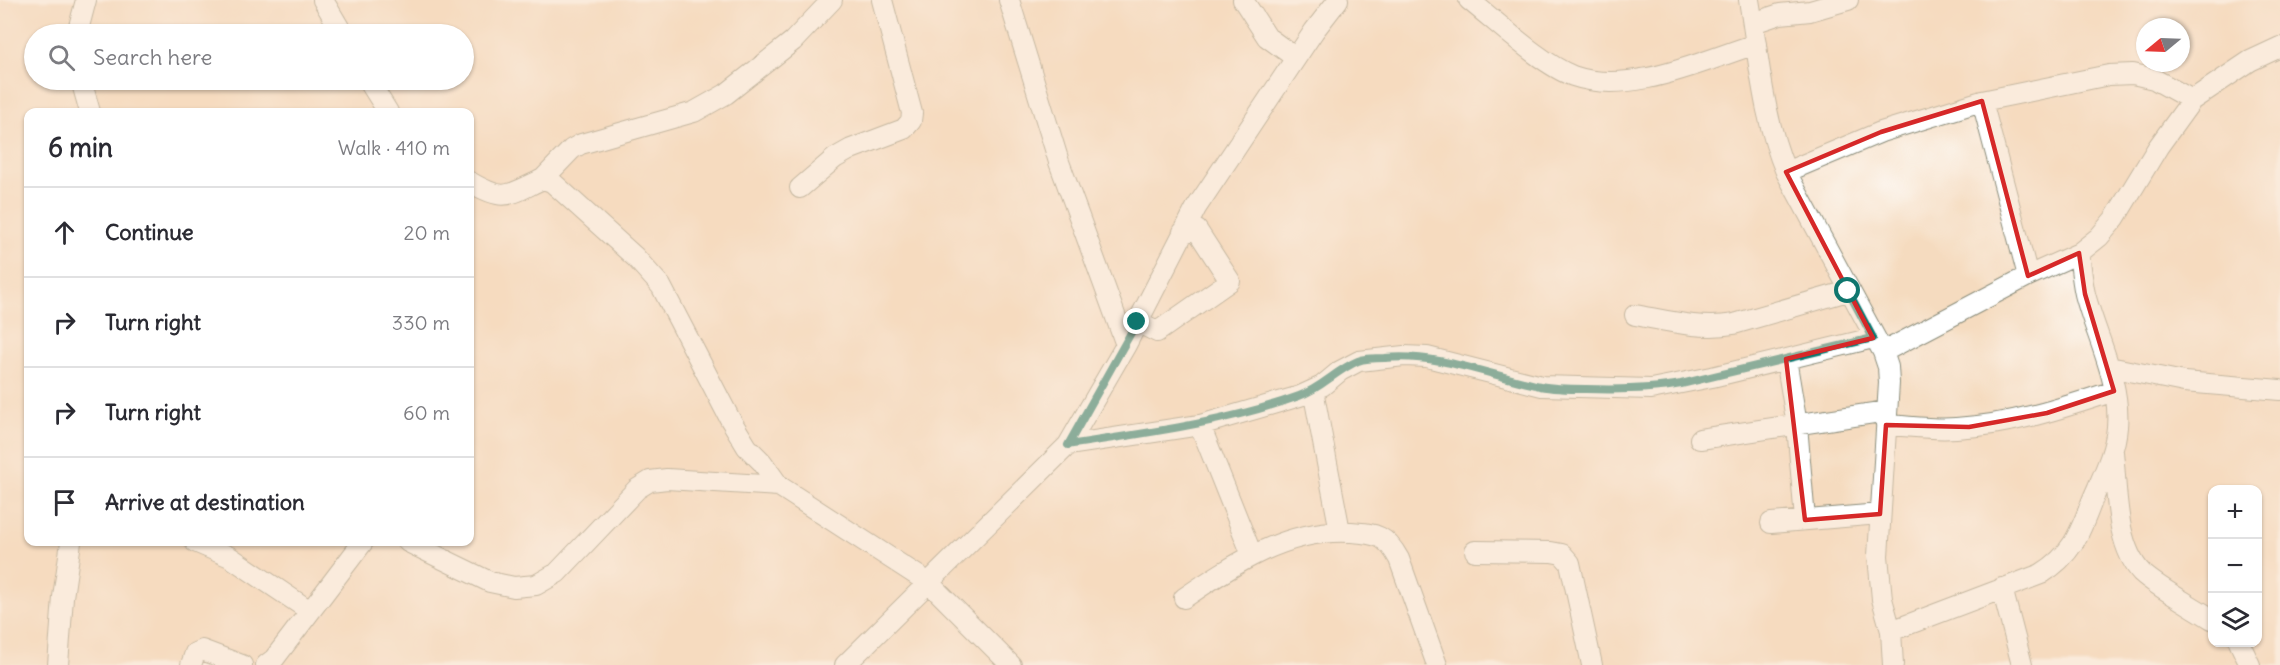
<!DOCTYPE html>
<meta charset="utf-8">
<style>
:root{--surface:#fff;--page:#f7f7f7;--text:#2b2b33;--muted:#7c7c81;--line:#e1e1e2}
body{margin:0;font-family:Delius,sans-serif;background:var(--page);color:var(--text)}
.controls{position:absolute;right:18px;bottom:18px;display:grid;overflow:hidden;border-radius:12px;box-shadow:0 2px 4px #0004}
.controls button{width:54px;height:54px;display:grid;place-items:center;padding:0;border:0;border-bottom:2px solid var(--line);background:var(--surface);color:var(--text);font:30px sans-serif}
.compass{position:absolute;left:2136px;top:18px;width:54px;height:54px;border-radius:50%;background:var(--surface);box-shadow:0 2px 4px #0004;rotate:251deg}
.stop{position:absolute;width:18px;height:18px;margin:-14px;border:4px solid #0f766e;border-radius:50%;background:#fff}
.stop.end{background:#0f766e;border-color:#fff;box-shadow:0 2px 6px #0008}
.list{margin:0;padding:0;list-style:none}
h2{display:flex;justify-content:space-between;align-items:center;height:78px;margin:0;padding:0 24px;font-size:26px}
h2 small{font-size:20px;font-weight:400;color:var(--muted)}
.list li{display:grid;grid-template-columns:39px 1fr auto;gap:18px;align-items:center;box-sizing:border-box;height:90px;padding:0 24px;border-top:2px solid var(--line)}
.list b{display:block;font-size:22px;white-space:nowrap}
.list em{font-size:20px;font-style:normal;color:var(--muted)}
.icon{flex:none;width:33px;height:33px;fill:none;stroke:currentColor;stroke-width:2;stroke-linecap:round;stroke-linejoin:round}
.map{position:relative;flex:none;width:2280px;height:665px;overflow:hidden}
.search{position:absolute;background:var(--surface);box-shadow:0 2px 4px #0004;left:24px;top:24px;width:450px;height:66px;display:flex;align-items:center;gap:15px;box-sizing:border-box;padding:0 21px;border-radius:33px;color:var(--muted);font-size:22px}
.panel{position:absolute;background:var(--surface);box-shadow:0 2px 4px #0004;left:24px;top:108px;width:450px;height:438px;border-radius:12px}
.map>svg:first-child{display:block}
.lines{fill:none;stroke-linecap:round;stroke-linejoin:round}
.minor-casing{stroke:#8a8c7a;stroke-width:22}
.minor{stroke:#fff;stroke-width:20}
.route{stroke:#0f766e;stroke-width:8}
.marked{fill:none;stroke:#d62828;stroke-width:4.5;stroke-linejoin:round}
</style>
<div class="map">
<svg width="2280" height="665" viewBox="0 0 2280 665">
<rect width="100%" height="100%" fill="#fff"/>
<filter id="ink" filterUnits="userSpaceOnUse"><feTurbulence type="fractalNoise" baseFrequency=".0167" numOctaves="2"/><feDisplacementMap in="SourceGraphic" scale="12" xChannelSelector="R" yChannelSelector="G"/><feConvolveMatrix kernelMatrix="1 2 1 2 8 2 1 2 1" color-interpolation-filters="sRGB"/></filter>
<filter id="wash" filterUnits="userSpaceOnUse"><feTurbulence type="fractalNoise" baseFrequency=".008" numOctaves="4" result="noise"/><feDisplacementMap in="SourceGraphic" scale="24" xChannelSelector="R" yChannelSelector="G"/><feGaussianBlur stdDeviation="1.35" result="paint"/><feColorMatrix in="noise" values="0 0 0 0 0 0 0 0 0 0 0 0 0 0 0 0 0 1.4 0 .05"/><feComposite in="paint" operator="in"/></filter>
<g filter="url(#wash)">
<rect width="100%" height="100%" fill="#f5dbbf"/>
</g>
<g filter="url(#ink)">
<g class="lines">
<defs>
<path id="minor" d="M323,0L343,34
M1009,0L1059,162L1126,345
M1243,0L1267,37L1296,58
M1469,0C1497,22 1541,64 1573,76C1630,96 1702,61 1756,44
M1749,0C1759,58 1763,118 1786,172L1883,352L1888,367L1889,383L1878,556L1882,599L1891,631L1893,665
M1753,23L1780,14L1810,11L1848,0
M77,34L86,0
M81,80L90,112
M368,80L388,112
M1982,101L2028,276
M1786,172L1881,132L1982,101L2109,75L2133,74L2154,79L2192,100
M543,179L572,149L581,144L694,112L726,94L793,41L832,0
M470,182C506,203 508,195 543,179L552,182L635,257L661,286L730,419L747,447L762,462L779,486L929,583L1011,665
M800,188L835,158L851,149L904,129L911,121L912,113L882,0
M1635,315C1668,321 1701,330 1734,324L1848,291
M1137,322L1157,332L1230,281L1197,230L1183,232
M1883,352L2028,276L2079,253L2099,237L2115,218L2158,147L2192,100L2250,61L2280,47
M1786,359L1797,425L1805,520
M2109,367L2184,382L2280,390
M1313,390L1340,531
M1200,425L1252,555
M1886,425C1909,426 1933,430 1956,428C2010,425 2063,408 2114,391
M1700,439L1887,411
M1068,445L1200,425L1300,396L1322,386L1340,371L1359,361L1404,356L1427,357L1542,386L1651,389L1712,377L1873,338
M2113,452C2117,488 2115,545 2142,573C2157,587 2194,607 2212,619
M1771,523L1880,514
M195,542L230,557L310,611
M408,542L490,582L514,587L536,585L557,573L637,489L650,481L667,479L779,486
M1475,551L1551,552L1562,554L1570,563L1592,665
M2002,588L2022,665
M1184,598C1234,564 1288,528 1351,532C1377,534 1386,535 1399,559L1437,665
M1891,631L2041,574C2072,555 2080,533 2092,501C2102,477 2115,453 2117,427C2121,381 2096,337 2085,294C2082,281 2081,267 2079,253
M2239,642L2250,665
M58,665L63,597L71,542
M191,665L195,653L202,650L242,665
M266,665L274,659L363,542
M845,665L1068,445L1126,345L1196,208L1314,31L1338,0"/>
</defs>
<use href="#minor" class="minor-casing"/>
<use href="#minor" class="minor"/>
</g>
</g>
<g class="lines" filter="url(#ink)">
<path class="route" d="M1137,322L1068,445C1146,433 1225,423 1299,396C1322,388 1336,370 1358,361C1365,358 1376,358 1385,358C1439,353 1488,375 1540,386C1555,389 1571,389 1586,389C1618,390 1649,390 1681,384L1873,338L1848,291"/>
</g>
<path d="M0 0H2280V665H0ZM1982,101L2028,276L2079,253L2085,294L2114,391L2047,413L1969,427L1886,425L1880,514L1805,520L1786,359L1873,338L1786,172L1881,132Z" fill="#f5dbbf" fill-opacity=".55" fill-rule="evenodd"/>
<path class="marked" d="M1982,101L2028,276L2079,253L2085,294L2114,391L2047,413L1969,427L1886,425L1880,514L1805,520L1786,359L1873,338L1786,172L1881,132Z"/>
</svg>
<div class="controls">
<button>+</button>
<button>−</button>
<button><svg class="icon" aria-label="layers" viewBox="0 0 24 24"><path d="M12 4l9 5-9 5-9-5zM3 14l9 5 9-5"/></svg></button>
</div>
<svg class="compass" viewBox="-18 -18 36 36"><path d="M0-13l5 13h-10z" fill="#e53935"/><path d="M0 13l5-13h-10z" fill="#7c7c81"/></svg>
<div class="stop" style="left:1848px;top:291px"></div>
<div class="stop end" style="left:1137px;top:322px"></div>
<div class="search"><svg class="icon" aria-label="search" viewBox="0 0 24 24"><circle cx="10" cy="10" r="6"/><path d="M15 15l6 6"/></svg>Search here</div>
<section class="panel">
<h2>6 min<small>Walk · 410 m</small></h2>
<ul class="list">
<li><svg class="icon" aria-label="ahead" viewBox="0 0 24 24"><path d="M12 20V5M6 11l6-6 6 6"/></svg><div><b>Continue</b></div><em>20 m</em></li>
<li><svg class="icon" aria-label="right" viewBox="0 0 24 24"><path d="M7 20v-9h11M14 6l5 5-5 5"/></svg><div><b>Turn right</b></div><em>330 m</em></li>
<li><svg class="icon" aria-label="right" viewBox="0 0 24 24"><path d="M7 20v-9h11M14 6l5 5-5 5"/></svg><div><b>Turn right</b></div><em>60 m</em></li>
<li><svg class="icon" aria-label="arrive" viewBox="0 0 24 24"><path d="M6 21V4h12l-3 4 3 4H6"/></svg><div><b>Arrive at destination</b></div></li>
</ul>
</section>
</div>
